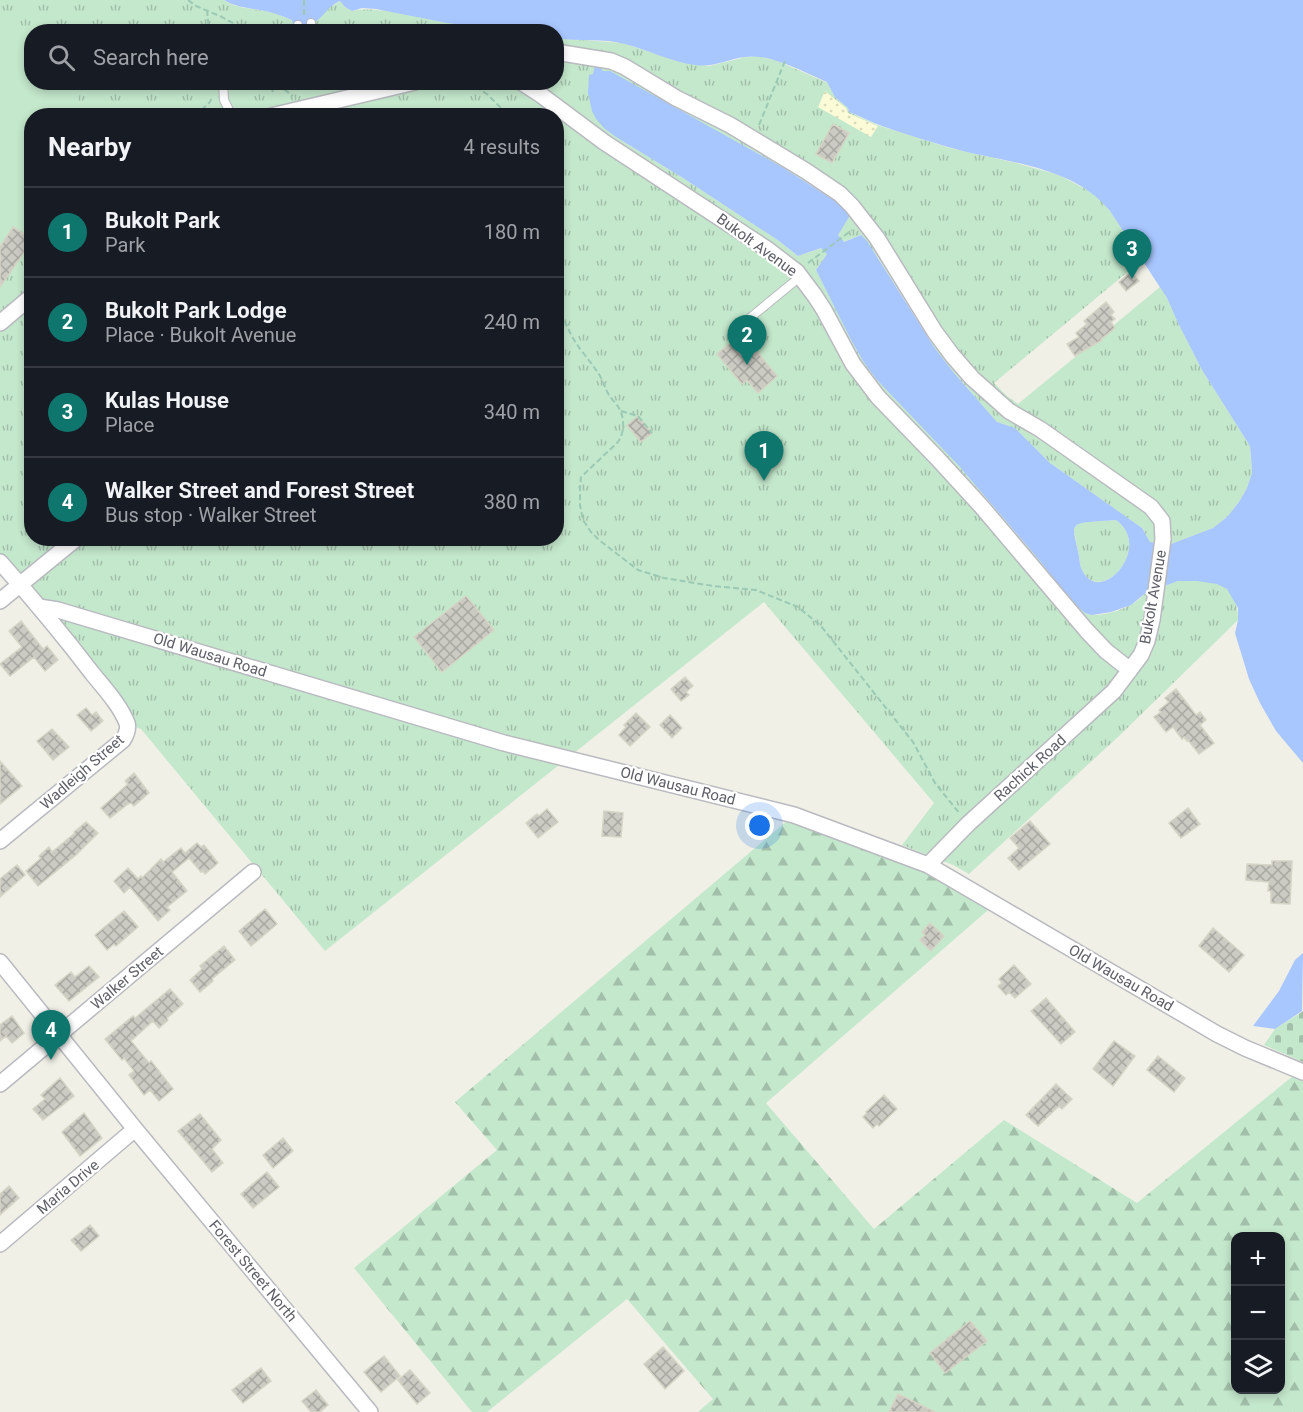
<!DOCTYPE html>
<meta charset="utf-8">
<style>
:root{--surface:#171b24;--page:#20242c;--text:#f1f3f6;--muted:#9ea1a6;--line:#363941;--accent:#0f766e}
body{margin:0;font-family:Roboto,sans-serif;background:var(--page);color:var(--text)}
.controls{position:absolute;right:18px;bottom:18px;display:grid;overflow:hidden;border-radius:12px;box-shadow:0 3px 9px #0003}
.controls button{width:54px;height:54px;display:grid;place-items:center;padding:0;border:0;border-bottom:2px solid var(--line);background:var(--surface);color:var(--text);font:30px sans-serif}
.you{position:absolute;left:760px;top:826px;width:21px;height:21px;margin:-15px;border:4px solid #fff;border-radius:50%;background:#1a73e8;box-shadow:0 0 0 9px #1a73e833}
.badge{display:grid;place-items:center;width:39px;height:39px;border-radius:50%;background:var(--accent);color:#fff;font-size:20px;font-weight:700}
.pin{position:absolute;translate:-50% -50px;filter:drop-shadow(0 2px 3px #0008)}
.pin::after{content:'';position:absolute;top:32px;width:21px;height:18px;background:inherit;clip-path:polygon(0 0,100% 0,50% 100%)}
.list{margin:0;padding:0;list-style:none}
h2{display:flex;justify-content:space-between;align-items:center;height:78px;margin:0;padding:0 24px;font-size:26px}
h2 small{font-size:20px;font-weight:400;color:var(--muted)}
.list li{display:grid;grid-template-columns:39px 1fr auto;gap:18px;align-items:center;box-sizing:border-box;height:90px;padding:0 24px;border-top:2px solid var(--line)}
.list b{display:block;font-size:22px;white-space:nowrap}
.list p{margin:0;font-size:20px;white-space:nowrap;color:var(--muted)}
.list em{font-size:20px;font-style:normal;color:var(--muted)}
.icon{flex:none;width:33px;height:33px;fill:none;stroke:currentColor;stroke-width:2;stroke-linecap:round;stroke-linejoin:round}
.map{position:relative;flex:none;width:1303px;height:1412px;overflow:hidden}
.search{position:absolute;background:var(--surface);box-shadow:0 3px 9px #0003;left:24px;top:24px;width:540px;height:66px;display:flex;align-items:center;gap:15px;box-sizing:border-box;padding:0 21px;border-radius:24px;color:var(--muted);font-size:22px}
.panel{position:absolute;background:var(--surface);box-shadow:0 3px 9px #0003;left:24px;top:108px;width:540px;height:438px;border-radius:24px}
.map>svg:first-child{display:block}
.grass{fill:url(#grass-tufts);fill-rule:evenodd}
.forest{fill:url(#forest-firs);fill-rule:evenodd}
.sand{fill:url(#sand-dots)}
.cemetery{fill:url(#cemetery-stones)}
.pitch{fill:#c4e8cc}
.water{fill:#a8c6ff;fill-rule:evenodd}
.building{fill:url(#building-cross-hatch);stroke:#d5d4c5;stroke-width:1.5}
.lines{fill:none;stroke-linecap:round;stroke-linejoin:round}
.service-casing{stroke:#b9bac0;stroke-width:10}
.minor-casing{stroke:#b9bac0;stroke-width:18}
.path{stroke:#9cc9b3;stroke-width:2;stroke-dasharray:6 3;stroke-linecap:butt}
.service{stroke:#fff;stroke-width:8}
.minor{stroke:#fff;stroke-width:15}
.labels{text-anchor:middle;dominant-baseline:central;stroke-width:4.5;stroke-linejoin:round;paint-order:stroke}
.street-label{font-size:15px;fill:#5e6067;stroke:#fff}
</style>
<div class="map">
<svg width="1303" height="1412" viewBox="0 0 1303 1412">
<defs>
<pattern id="grass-tufts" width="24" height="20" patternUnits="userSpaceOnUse" patternTransform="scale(1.5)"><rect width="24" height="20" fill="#c4e8cc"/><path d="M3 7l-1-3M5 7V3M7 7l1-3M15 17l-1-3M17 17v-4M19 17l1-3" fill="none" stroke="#a2bfa9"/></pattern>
<pattern id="forest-firs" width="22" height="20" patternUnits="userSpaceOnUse" patternTransform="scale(1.5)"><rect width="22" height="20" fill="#c4e8cc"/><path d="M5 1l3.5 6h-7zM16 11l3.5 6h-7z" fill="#a2bfa9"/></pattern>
<pattern id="sand-dots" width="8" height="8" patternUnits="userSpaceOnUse" patternTransform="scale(1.5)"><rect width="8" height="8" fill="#fbfbd7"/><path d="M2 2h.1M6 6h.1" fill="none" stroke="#dadabb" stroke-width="1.8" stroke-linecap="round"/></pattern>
<pattern id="cemetery-stones" width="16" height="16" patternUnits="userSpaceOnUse" patternTransform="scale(1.5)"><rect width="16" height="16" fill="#c4e8cc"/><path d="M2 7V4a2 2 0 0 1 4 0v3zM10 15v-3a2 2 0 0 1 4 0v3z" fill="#a2bfa9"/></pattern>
<pattern id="building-cross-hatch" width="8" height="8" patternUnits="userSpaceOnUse" patternTransform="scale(1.5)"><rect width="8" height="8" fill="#cbcbc3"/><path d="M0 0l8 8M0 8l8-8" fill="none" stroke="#a8a8a2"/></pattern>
</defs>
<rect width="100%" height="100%" fill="#f0f0e7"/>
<path class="grass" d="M0,0H224C236,8 247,8 260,10C272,12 282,16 292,20L293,24H302L340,1L345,7L352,11C376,5 419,18 444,22C466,26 487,28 509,31L32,32V82H556L557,38L623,43L680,62L709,66L746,57L755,56L775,60L828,83L835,97L848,108L849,112L880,126L950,148L1016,163L1059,175L1089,191L1100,199L1110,211L1142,260L994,383L1007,396L1018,404L1160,287L1167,298L1178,323L1202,370L1250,446L1252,473L1247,488L1239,502L1227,517L1213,528L1171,544L1150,542L1142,528L1050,463L1015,428L997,422L954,373L934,347L877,256L861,235L843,242L838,235L843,206L782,167L610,72L605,129L616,137L683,178L779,241L798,256L822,248L827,254L816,270L851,340L863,361L876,379L959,466L1040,561L1052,578L1085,613C1100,618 1120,611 1134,603C1139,600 1143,595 1148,592C1157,587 1170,583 1179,581C1192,579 1219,580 1228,590C1236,598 1238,610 1238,620L1119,736L969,874L953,865L902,845L934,803L764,602L325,951L141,729L135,727L123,703L0,554ZM32,116H556V538H32Z
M1116,520C1154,548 1100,607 1082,570C1079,564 1080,558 1078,552C1077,544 1075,537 1074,529C1075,527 1075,526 1077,525C1081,521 1109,521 1116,520Z"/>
<path class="forest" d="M794,815L924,870L995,904L766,1103L874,1229L1004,1120L1137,1203L1299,1071L1303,1072V1412H698L713,1399L627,1299L487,1412H472L354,1268L497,1150L455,1102ZM1236,1236H1280V1390H1236Z"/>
<path class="sand" d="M825,91L846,108L848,113L878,126L871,137L818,107Z"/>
<path class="cemetery" d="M1303,1010V1062L1264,1045L1275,1029L1302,1012Z"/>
<path class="pitch" d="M0,16L7,19L31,36L32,82L85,83L71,115L32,116L31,193L0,241Z"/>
<path class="water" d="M224,0H1303V763L1276,731L1260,703L1249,679L1235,633L1238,620V608L1227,589L1217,584L1197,581H1178L1147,592L1131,605L1111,612L1092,615L1085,613L1070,600L1040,561L959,466L876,379L863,361L851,340L816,270L827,254L821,248L798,256L779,241L683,178L616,137L605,129L596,119L592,111L588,93L589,75L593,74L595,65L599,66L603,71H610L782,167L843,206L848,212L849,217L838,235L844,242L861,235L867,241L934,347L954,373L997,422L1015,428L1050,463L1142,528L1150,542L1171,544L1213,528L1227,517L1239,502L1247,488L1252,473L1251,457L1250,446L1202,370L1178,323L1167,298L1110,211C1072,164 1002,163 948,147C926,140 904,134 882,126C871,122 860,116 849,112L848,108L835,97L827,82C805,73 770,53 745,57C728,59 713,68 695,65C671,62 649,50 625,44C603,38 579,42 557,38L556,32L509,31L447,23L376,9L362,8L352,11L345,7L340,1C327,6 323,19 313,23C307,25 299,25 293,25L292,20C282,16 272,12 260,10C247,8 236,7 224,0ZM1116,520C1154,547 1100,608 1082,570C1079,564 1080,558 1078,552C1077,544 1074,537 1074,529C1075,527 1075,526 1077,525C1081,521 1109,521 1116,520Z
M1303,953L1302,1011L1275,1029L1253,1026L1279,991L1295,960Z"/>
<path class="building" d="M833,124L849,133L832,163L816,154Z
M13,227L32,239V241L0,287V247Z
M1131,272L1139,281L1126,291L1119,282Z
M1106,302L1114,312L1111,315L1115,319L1111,322L1115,328L1101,339L1102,340L1075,356L1067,344L1079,337L1076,333L1087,324L1084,321Z
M742,333L777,376L758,393L747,380L742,384L717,354Z
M638,416L652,433L641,442L627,425Z
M466,596L494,630L442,672L414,637Z
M21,621L43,649L47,646L58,660L45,671L34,657L10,676L0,664L22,647L9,631Z
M685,677L693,686L686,692L689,695L681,701L671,689Z
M1176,689L1196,715L1200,712L1206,720L1200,725L1214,743L1199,754L1188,740L1187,741L1184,737L1182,739L1173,727L1166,732L1154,717L1161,712L1159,710L1169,702L1165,698Z
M86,708L92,715L96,712L103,721L91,731L77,715Z
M636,713L650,727L630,746L619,735L626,727L624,725Z
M670,715L682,728L672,738L660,725Z
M52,729L69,747L53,760L37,741Z
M0,761L22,786L0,804Z
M134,773L149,793L134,806L131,803L128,804L110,818L101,808L128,784L125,781Z
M1188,808L1200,824L1181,838L1169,823Z
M547,809L558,822L538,838L526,823L537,814L539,816Z
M604,811L623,813L621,837L602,836Z
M1030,821L1050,844L1019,870L1008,858L1019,848L1010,838Z
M86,822L98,833L76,855L38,886L26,871L41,858L39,856L49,847L52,852L75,833L74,832Z
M197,843L201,847L204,845L218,863L205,874L203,871L201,872L189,858L172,872L187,891L167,907L170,910L158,921L130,887L124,893L114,881L128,868L138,879L141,876L142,878L161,859L163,862L181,848L185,853Z
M1272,861H1292L1290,904L1271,903V891H1268L1269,882L1246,880L1247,864L1272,865Z
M17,865L25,875L0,897V879Z
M265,909L277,924L251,946L239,931Z
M124,911L138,927L116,946L114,944L107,950L95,935Z
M930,923L944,936L931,951L920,940L925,935L922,932Z
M1213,928L1244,955L1229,972L1199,946Z
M224,946L235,960L212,979L213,981L200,992L190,980L202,969L200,966Z
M1014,965L1031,984L1015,998L1009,992L1006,995L998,986L1002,983L999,979Z
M89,966L99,977L69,1001L55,985L71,972L75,977Z
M170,989L183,1004L167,1018L168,1020L159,1028L153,1021L131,1041L149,1063L151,1061L173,1089L159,1101L150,1090L144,1095L129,1075L134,1071L124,1058L122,1060L105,1039L133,1016L135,1018Z
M1046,998L1075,1032L1061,1044L1031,1011Z
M12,1016L24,1033L12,1043L6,1036L0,1041V1025Z
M1114,1041L1135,1056L1113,1086L1093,1069Z
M1158,1056L1185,1078L1174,1092L1147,1070Z
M60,1078L74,1096L43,1120L33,1109L45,1099L41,1095Z
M1056,1084L1072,1099L1062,1109L1059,1106L1038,1126L1026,1115Z
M884,1095L897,1109L879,1126L877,1124L873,1128L863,1117L867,1113L866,1112Z
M84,1113L102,1138L80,1156L62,1132Z
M200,1114L221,1140L212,1149L223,1163L212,1172L178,1131Z
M283,1138L293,1151L273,1168L263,1155Z
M267,1172L279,1187L253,1208L241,1194Z
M9,1186L19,1198L0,1215V1194Z
M90,1225L99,1236L81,1251L71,1240Z
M970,1321L987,1341L945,1373L930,1353Z
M663,1347L684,1371L665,1389L644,1364Z
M384,1356L400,1376L381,1392L364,1372Z
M261,1368L271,1381L243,1403L232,1390Z
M410,1370L430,1393L417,1404L398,1380Z
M316,1390L328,1405L320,1412H311L302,1401Z
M898,1394L935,1412H889Z"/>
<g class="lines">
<defs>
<path id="service" d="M298,25V32
M311,32V23
M223,82L224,100L232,116
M734,331L801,276"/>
<path id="minor" d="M556,52L611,61L625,67L676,98L730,125L806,171L840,194L852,206L877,238L935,332L952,355L972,378L1009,411L1040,429L1151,507L1162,521L1163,539L1152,620L1147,641L1141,655L1114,691L968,824L928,865
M521,82L541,95L604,142L767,249L797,272L815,296L824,310L853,364L878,397L937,458L981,506L1087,631L1106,651L1130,670
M271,116L415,82
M0,323L32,296
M0,562C32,598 63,635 92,673C104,688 120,705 127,723C129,729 126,735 123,740L0,841
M0,601L77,538
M39,607L58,610L504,743L794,815L928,865L1217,1034L1245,1048L1303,1072
M0,962L135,1129L370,1412
M0,1084L253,872
M0,1244L135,1129"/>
</defs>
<use href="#service" class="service-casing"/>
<use href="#minor" class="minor-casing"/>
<path class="path" d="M188,0L196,6L222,17L249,32
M304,0V17
M207,10L209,32
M268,82L273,92
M279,82L285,90L293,96
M468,82L487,94L501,108L505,116
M270,87L278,82
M195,116L210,102L212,96
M759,125L785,61
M808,263L852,230
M556,305C564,317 568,331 576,343C582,352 590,361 596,370C602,377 604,387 609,395C612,400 618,405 620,410C625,421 624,433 618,442L581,477L580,488V505L583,520L591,532L599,540L638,570L664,578L713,586L756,590L798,607L821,626L913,742L935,783L960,814
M621,411L638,416L652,433"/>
<use href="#service" class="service"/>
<use href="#minor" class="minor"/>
</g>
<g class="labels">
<g class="street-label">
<text transform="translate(757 245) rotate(36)">Bukolt Avenue</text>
<text transform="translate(1153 597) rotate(-80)">Bukolt Avenue</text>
<text transform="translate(210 655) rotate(17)">Old Wausau Road</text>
<text transform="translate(1030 768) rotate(-42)">Rachick Road</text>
<text transform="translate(82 772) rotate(-41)">Wadleigh Street</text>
<text transform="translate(678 786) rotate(14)">Old Wausau Road</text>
<text transform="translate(127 978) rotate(-40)">Walker Street</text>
<text transform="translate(1121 978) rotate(30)">Old Wausau Road</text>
<text transform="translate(68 1187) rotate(-40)">Maria Drive</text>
<text transform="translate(253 1271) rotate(50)">Forest Street North</text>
</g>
</g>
</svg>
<div class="controls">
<button>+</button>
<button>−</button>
<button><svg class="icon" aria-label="layers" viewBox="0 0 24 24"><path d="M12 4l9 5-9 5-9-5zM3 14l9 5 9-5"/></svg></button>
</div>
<div class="you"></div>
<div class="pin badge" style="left:764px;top:481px">1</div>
<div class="pin badge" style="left:747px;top:365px">2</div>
<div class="pin badge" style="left:1132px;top:279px">3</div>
<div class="pin badge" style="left:51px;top:1060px">4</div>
<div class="search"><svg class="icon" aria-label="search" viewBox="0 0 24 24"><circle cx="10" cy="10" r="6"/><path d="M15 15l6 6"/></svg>Search here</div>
<section class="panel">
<h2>Nearby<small>4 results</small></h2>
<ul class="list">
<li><span class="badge">1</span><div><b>Bukolt Park</b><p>Park</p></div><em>180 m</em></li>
<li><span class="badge">2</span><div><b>Bukolt Park Lodge</b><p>Place · Bukolt Avenue</p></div><em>240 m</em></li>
<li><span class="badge">3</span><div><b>Kulas House</b><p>Place</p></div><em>340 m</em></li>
<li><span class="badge">4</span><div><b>Walker Street and Forest Street</b><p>Bus stop · Walker Street</p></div><em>380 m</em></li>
</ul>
</section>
</div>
